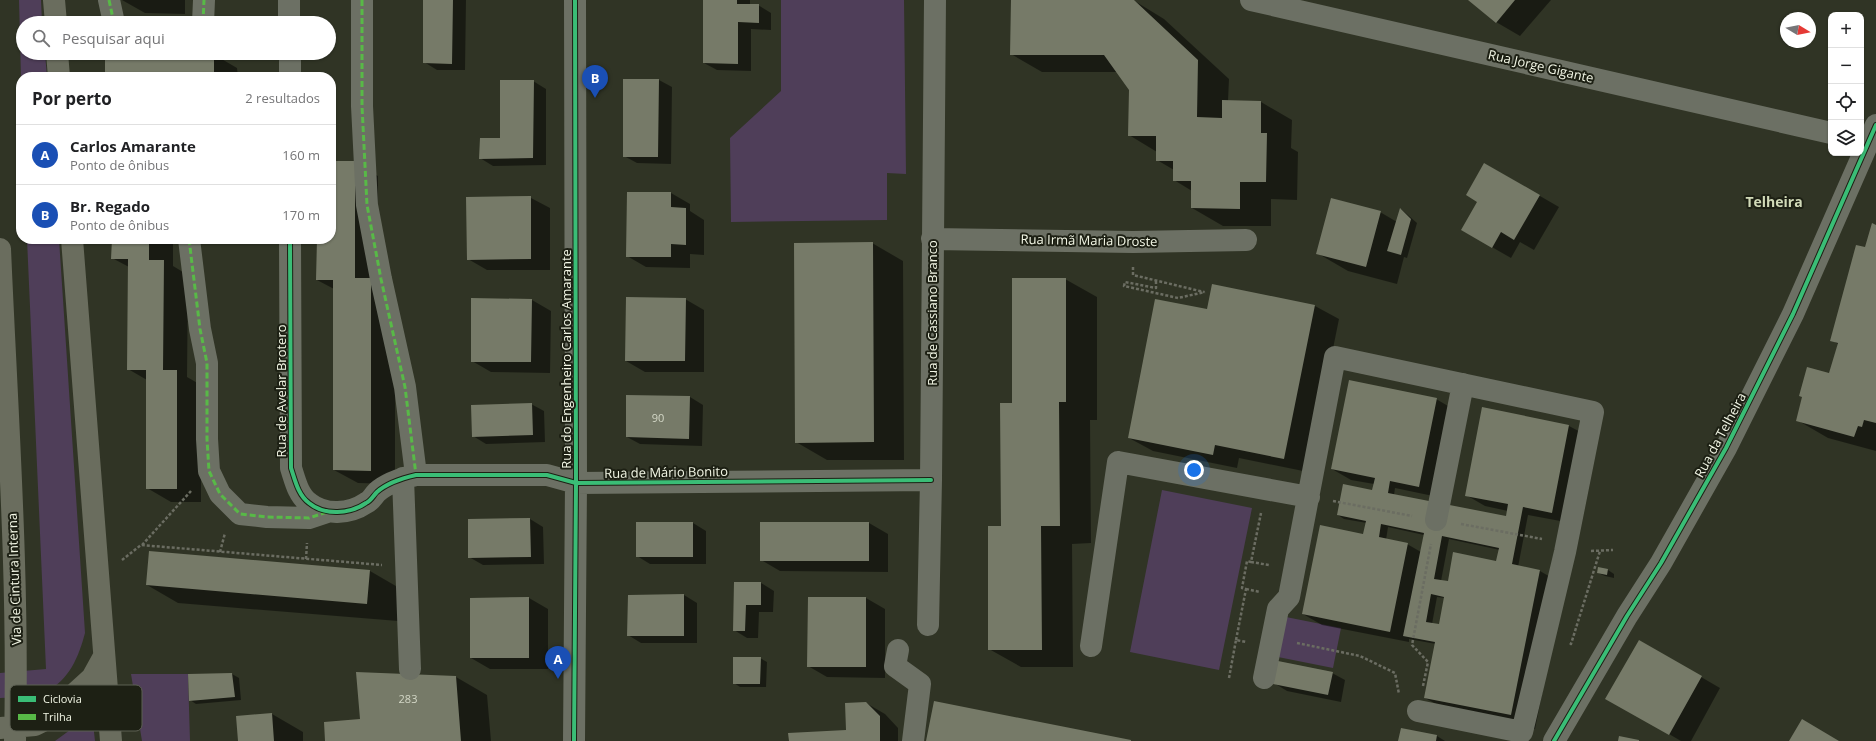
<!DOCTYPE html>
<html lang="pt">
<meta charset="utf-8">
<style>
:root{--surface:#fff;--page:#f6f6f6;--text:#202124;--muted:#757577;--line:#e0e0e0;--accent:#111827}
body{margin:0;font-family:"Open Sans",sans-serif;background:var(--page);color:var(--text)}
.controls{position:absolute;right:12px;top:12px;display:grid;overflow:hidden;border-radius:8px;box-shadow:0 1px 3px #0004}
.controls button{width:36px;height:36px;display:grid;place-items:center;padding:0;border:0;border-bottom:1px solid var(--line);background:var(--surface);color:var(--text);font:20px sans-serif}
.compass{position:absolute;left:1780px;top:12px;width:36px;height:36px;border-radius:50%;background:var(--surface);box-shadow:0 1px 3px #0004;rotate:100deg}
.you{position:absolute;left:1194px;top:470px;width:14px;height:14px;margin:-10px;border:3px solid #fff;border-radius:50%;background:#1a73e8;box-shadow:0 0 0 6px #1a73e833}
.badge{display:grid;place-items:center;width:26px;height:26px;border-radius:50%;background:var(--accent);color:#fff;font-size:13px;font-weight:700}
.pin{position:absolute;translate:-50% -33px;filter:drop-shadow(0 1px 2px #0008)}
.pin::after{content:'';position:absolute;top:21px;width:14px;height:12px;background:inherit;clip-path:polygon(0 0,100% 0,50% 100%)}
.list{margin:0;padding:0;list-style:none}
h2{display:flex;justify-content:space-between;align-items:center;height:52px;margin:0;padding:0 16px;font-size:17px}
h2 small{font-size:13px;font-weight:400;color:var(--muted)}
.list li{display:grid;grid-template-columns:26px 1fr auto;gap:12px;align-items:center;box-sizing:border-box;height:60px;padding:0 16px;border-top:1px solid var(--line)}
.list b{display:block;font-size:15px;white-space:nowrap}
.list p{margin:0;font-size:13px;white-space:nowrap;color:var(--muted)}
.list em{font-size:13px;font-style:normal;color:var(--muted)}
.icon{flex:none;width:22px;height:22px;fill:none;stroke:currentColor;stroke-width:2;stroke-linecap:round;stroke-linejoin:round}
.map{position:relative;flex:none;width:1876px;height:741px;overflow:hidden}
.search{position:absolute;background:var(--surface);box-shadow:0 1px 3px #0004;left:16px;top:16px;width:320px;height:44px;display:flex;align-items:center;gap:10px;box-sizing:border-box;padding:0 14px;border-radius:22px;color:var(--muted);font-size:15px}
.panel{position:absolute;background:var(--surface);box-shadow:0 1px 3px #0004;left:16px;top:72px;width:320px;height:172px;border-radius:16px}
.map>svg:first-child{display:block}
.green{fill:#4f3e59}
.shadow{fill:#0007;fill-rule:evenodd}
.building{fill:#767a68;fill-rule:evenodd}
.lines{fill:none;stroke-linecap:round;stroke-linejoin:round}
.path{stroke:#6b6d62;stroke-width:2.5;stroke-dasharray:3 2;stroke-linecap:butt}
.minor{stroke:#6c7064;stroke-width:22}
.highway{stroke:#6a6d5e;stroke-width:22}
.quiet{stroke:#58b947;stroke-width:3;stroke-dasharray:6 3;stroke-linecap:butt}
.cycleway-casing{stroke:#1d2014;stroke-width:6}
.cycleway{stroke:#3abd76;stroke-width:4}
.labels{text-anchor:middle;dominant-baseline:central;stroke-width:4;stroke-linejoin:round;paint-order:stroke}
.number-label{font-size:11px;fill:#d3d7c6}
.street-label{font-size:13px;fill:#f2f6e5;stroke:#1d2014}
.neighbourhood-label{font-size:14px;font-weight:bold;fill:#d1dab8;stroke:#1d2014}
.key{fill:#1d2014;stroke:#5d6053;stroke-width:1}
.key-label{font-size:11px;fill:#f2f6e5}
</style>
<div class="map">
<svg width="1876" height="741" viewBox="0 0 1876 741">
<rect width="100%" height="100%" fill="#303425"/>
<path class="green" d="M19,0H41L42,23H23V53H45L47,77L21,78Z
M781,0H904L906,174L887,173V220L731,222L730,138L781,91Z
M27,239H59L85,633C79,656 69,681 46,691C33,698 15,697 0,698V673L46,669Z
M1162,490L1252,508L1219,670L1130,652Z
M1286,617L1341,628L1333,668L1278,657Z
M131,674H188L190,741H142Z
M92,714L95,741H55Z"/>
<path class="shadow" d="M122,0H185V14L145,13Z
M424,0H466L465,70H437L424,62Z
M704,0H750V5H758L771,13V30L751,29V71L717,70L704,63Z
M1012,0H1133L1164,19L1229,79L1228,101L1261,102L1292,120L1291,148L1298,152L1297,200L1271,199V226H1223L1192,208V191L1174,180V170L1157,160V152L1129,135L1130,90L1117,72H1042L1011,54Z
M1469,0H1551L1520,36L1496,22Z
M213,54L237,68L238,77H106Z
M659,80L672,87L671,164L637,163L624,156Z
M533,81L546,89V165L493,166L480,158L501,139Z
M331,162H354L378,176V284L395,293V484L358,483L334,470V289L317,280L318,239H331Z
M1485,164L1559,207L1534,250L1520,242L1511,258L1462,230L1479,201Z
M671,193L690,204V211L704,220V255L690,254V268L646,267L627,256Z
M531,198L550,208V270H487L468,259Z
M1401,209L1417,223L1407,258L1404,257L1397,284L1348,271L1317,253L1380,212L1397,222Z
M1876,226V451L1828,438L1797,420L1830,374L1838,344L1832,340L1866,248Z
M113,239H173V266L188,275L187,377L201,385V502H171L147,488V380L128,369L129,267L112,258Z
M872,243L903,261L904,460H827L796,442Z
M1065,279L1097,297V420H1090L1091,543L1072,544L1073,667H1021L989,649L1013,404Z
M685,299L704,310V372H645L626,361Z
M532,300L551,311L550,373L491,372L472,361Z
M1315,306L1339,319L1308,472L1239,458L1237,468L1153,451L1129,438L1208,311Z
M627,396L690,397L703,405L702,446L640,444L627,437Z
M1436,399L1455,410L1438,497L1395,488L1394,495L1506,518L1508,511L1485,506L1466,495L1569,426L1588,436L1571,523L1528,515L1518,567L1540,571L1564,585L1535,729L1449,711L1425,698L1436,644L1409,639V642L1322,625L1303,614L1364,535L1367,523L1344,519L1338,515L1373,491L1374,484L1351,480L1332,469ZM1388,527L1424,535L1421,552L1407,544L1386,540ZM1449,539L1500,550L1497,562L1448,582L1441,581ZM1437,597L1445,598L1440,626L1432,624Z
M531,404L544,411L545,442L486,444L473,436Z
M530,519L543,527L544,564L483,565L469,557V520Z
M693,523L706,531V564H650L637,556Z
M869,523L888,534V572L780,571L761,560Z
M1599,568L1608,570L1614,574V578L1605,576L1598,573Z
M370,571L401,589L398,621L178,603L147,585Z
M735,583H761L774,591L773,612H759L758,638H747L734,630Z
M684,595L697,603V643H641L628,635L629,596Z
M529,598L548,609V669H490L471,658Z
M809,598H866L885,609V678L827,677L808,666Z
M1639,641L1720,688L1691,741H1681L1607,698Z
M760,658L767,662L766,687H740L734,683Z
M357,673L456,677L487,695L491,741H326L361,720Z
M1332,673L1345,680L1341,702L1287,691L1274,683Z
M232,674L239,678L241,700L196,704L190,700Z
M866,703L885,714L898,728V741H790L847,731Z
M272,714L303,732V741H239Z
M1402,729L1437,736L1445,741H1399Z"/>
<path class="building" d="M423,0H453L452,64L423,63Z
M703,0H737V4H759V23L738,22V64L703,63Z
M1011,0H1134L1198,60L1197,117L1222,118V100L1261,101V133H1267L1266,182H1240V209L1191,208V181H1173V161H1156V136H1128L1129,90L1104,55H1010Z
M1468,0H1515L1496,23Z
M214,53V77H105V54Z
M623,79H659L658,157H623Z
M500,80H534L533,158L479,159L480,138H500Z
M331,161H355V278H371V471L333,470V280H316L317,239H331Z
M1484,163L1540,195L1514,240L1501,232L1492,248L1461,230L1477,202L1466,195Z
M627,192H671V207L686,208V245L671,244V257H626Z
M531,196V259L467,260L466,197Z
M1331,198L1381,211L1366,267L1316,254Z
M1400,208L1411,219L1401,255L1387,251Z
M1872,223L1876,225V423L1864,420L1862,427L1858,426L1854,437L1796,421L1802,397L1799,396L1807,367L1829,373L1838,343L1830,341L1856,245L1865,247Z
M112,239H149V260H164L163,370H177V489H146V370H127L128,259H111Z
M873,242L874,442L795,443L794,243Z
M1012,278H1066V402H1059L1060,526H1041L1042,650H988V526H1001L1000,403H1012Z
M1212,284L1315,305L1284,459L1215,445L1213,455L1128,438L1155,299L1207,309Z
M626,297L686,298L685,361H625Z
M471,298L532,299L531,362H471Z
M1349,380L1437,398L1419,487L1390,481L1388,493L1506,516L1508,504L1465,496L1482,407L1569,425L1552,513L1523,507L1512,564L1540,570L1511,715L1424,698L1435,642L1403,636L1424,533L1381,524L1379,537L1408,543L1390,632L1302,614L1320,525L1363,534L1366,521L1337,515L1343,484L1372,490L1375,478L1331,469ZM1442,536L1499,548L1496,561L1453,552L1448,581L1434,579ZM1431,594L1444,597L1439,624L1426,622Z
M626,395L690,396L689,439L626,437Z
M532,403L533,435L472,437L471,405Z
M530,518L531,557L468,558V519Z
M636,522H693V557H636Z
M760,522H869V561H760Z
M149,551L370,570L367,604L146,585Z
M1598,567L1608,569L1607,575L1597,573Z
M734,582H761V605H746L745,631H733Z
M684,594V636H627L628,595Z
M529,597V658H470V598Z
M808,597H866V667H807Z
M1639,640L1702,676L1669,735L1605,699Z
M733,657H761L760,684H733Z
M1278,661L1333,672L1328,695L1273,684Z
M356,672L456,676L461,741H325L324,722L360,719Z
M232,673L235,697L189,701L188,674Z
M934,701L1131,740V741H926Z
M866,702L880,716V741H789L788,733L846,730L845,703Z
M272,713L274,741H238L236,716Z
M1802,719L1839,741H1789Z
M1401,728L1437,735L1436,741H1398Z
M1619,736L1639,740V741H1618Z"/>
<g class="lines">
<path class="path" d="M1133,267V275L1204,292
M1156,281V288L1125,282L1124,286L1178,298L1205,292
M1333,501L1412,516
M1461,524L1542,539
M142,545L191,491
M1591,551L1613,550
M220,552L225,533
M306,559L307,543
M122,560L141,545L382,565
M1251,562L1269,565
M1246,589L1260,592
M1236,640L1246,589L1242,588L1247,561L1251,562L1261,513
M1297,643L1360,656L1395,673L1399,694
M1570,643L1571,644L1600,551
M1229,678L1236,640L1246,642
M1423,686L1428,662L1412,645L1431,544"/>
<path class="minor" d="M109,0L114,23
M289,0V23
M362,0V106L367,205L381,279L405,387L416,475
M1251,0L1831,133
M203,23L204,0
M290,53V77
M189,239L200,329L207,363V439L209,471L220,494L240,514L267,517L309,518L327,512
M290,239L291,468C295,480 298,495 309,503C325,516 350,514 366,503C371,501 373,496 377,492C387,483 403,478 416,475H547L576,483L931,480
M932,239L1133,242L1246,240
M403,478L410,669
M1436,520L1463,384
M928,625L931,480L935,0
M1091,646L1118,462L1309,497
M898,650L895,666L920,684L913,741
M1264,678L1278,609L1289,597L1335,357L1593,412L1565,552L1522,732L1418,711
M574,741L576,483L575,0
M1554,741L1627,616L1661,563L1726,448L1793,314L1876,125"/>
<path class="highway" d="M54,0L56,23
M57,53L59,77
M72,239L111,741
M0,249C7,413 19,577 15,741
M0,728L35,725L47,719L92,678L103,658"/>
<path class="quiet" d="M109,0L114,23
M362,0V106L367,205L381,279L405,387L416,475
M203,23L204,0
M189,239L200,329L207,363V439L209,471L220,494L240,514L267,517L309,518L327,512"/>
<defs>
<path id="cycleway" d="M290,239L291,468C295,480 298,495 309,503C325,516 350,514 366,503C371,501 373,496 377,492C387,483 403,478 416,475H547L576,483L931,480
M574,741L576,483L575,0
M1554,741L1627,616L1661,563L1726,448L1793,314L1876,125"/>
</defs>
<use href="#cycleway" class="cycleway-casing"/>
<use href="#cycleway" class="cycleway"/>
</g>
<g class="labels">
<g class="number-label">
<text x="658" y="417">90</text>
<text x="408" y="698">283</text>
</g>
<g class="street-label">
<text transform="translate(1541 66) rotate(13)">Rua Jorge Gigante</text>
<text transform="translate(1089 240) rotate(1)">Rua Irmã Maria Droste</text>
<text transform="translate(932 313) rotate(-90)">Rua de Cassiano Branco</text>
<text transform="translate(566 359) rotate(-90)">Rua do Engenheiro Carlos Amarante</text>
<text transform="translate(281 391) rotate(-90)">Rua de Avelar Brotero</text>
<text transform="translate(1720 435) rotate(-62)">Rua da Telheira</text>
<text transform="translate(666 472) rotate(-1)">Rua de Mário Bonito</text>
<text transform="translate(14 579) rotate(-92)">Via de Cintura Interna</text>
</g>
<g class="neighbourhood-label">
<text x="1774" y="201">Telheira</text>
</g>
</g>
<rect x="10" y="685" width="132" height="46" rx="6" class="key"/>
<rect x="18" y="696" width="18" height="6" fill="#3abd76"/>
<rect x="18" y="714" width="18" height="6" fill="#58b947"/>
<g class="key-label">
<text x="43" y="703">Ciclovia</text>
<text x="43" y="721">Trilha</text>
</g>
</svg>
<div class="controls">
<button>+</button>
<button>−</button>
<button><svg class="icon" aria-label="locate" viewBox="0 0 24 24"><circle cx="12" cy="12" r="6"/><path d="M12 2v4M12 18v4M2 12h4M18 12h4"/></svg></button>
<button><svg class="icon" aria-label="layers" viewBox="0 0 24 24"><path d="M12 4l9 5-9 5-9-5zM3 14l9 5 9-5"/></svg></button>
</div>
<svg class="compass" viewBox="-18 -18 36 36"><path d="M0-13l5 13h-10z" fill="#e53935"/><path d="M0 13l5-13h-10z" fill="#757577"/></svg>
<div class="you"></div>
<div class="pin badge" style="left:558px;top:679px;background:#1a4fb4">A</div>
<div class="pin badge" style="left:595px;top:98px;background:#1a4fb4">B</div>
<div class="search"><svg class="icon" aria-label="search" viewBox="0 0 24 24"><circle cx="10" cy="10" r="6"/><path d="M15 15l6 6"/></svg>Pesquisar aqui</div>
<section class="panel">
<h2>Por perto<small>2 resultados</small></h2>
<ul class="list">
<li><span class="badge" style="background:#1a4fb4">A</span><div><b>Carlos Amarante</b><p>Ponto de ônibus</p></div><em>160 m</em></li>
<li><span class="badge" style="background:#1a4fb4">B</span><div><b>Br. Regado</b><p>Ponto de ônibus</p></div><em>170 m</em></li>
</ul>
</section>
</div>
